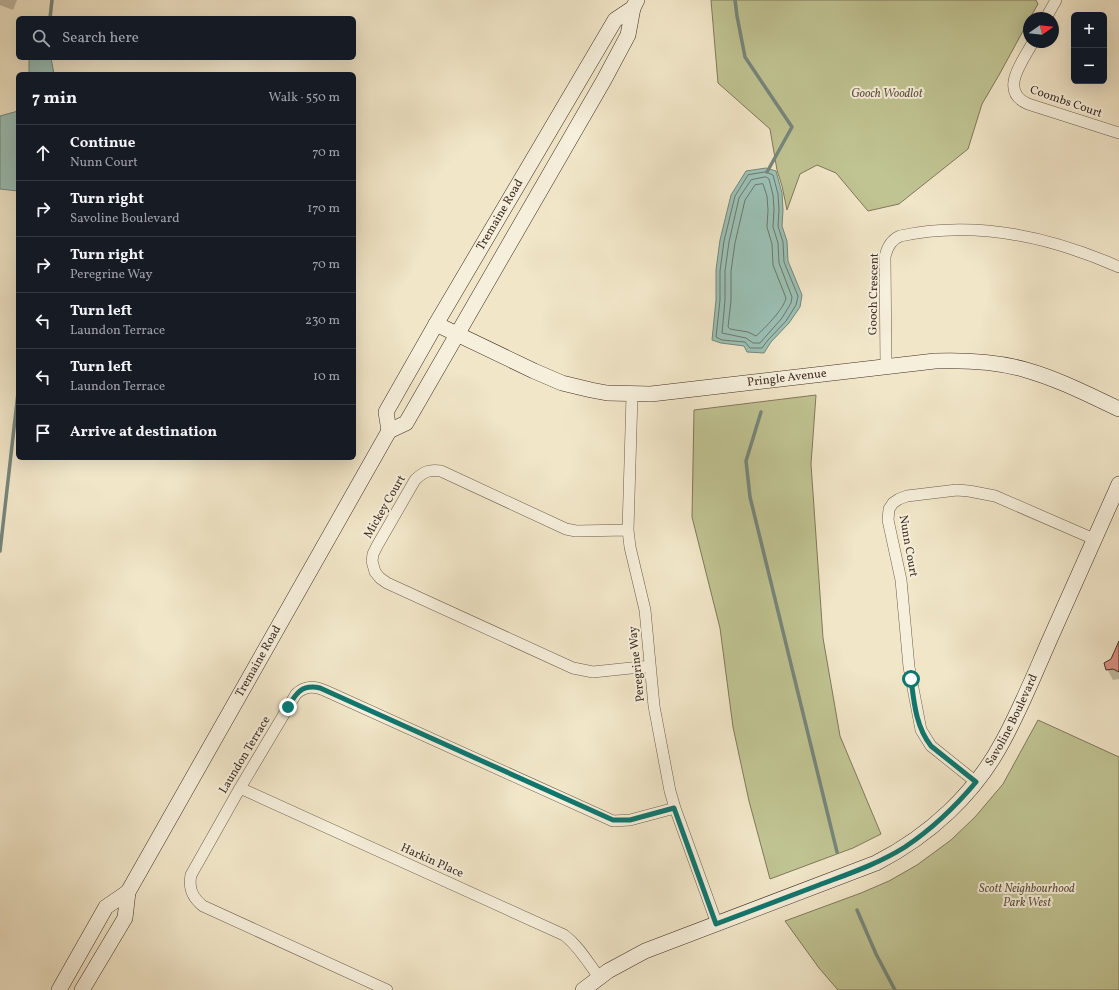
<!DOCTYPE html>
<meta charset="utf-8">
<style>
:root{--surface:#171b24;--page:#20242c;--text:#f1f3f6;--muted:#9ea1a6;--line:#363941}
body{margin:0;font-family:Vollkorn,serif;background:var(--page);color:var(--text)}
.controls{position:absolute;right:12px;top:12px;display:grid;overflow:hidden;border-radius:6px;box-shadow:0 4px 16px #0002}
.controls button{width:36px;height:36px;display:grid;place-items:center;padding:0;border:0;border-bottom:1px solid var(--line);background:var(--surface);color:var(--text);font:20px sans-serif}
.compass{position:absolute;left:1023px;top:12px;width:36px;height:36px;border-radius:50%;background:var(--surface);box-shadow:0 4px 16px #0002;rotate:76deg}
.stop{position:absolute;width:12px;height:12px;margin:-9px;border:3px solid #0f766e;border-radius:50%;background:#fff}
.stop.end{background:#0f766e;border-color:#fff;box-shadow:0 1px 4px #0008}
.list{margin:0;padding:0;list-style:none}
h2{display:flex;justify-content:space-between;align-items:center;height:52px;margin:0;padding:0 16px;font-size:17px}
h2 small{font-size:13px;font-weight:400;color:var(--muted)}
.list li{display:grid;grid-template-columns:26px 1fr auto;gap:12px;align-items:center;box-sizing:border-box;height:56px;padding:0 16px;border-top:1px solid var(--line)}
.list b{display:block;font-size:15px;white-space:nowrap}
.list p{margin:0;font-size:13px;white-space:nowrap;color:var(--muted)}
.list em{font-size:13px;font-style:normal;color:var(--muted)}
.icon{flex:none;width:22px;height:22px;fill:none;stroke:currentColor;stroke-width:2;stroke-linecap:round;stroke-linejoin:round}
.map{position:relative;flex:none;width:1119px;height:990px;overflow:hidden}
.search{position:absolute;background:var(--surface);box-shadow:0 4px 16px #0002;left:16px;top:16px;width:340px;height:44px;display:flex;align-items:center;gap:10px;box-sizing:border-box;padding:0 14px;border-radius:6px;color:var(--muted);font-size:15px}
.panel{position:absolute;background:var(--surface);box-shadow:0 4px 16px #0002;left:16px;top:72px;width:340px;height:388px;border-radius:6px}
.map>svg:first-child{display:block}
.green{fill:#c0c392;stroke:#80785b}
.water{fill:#9bc0b5;stroke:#76867b}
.shadow{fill:#0003}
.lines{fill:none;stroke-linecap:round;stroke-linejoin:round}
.shore{stroke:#6d776c;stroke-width:1}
.stream{stroke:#76867b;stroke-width:3.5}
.building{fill:#db8f83;stroke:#3f2e24}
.street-casing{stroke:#6c5c4d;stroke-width:12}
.secondary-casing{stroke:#3f2e24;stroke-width:16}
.street{stroke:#f6efdb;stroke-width:11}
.secondary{stroke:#f6efdb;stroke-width:15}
.route{stroke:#0f766e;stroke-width:5}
.labels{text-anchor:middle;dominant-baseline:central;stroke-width:4;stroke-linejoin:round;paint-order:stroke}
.park-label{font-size:12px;font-style:italic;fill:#5f5340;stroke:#f6efdb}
.street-label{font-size:12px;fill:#3f2e24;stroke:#f6efdb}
</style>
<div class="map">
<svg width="1119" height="990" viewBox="0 0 1119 990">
<rect width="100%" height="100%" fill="#f1e6c8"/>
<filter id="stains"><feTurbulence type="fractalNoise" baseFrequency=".005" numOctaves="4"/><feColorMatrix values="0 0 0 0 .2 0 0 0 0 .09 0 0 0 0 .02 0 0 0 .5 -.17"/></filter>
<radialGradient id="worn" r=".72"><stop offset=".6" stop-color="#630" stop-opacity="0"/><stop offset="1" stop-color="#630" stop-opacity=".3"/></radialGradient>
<path class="green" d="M711,0H1036L1038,4L1030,18H1029V20L999,75L982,104L968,149L899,204L868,211L836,173L817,165L800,174L787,210L782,186L777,170L770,129L718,83Z
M816,395L811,464L823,638L840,736L881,834L853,848L770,879L749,801L733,727L720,628L692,517L694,410Z
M1038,720L1119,757V990H838L819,968L785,921L861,893L889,881L917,865L951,840L975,817L1003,784Z"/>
<path class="water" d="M29,58H51L54,74H29Z
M18,111V191L0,189V116Z
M766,168L776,171L782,193L783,210L782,226L787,241L788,261L802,295L800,307L789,323L771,342L764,353L747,352L744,346L721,343L712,340L716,300V270L720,240L731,195L746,171Z"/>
<path class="shadow" d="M0,0H17L13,10L0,5Z
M1119,643V679L1113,680L1107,669Z"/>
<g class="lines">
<path class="shore" d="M766,172L773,175L778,194L779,210L778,226L783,242L784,262L798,296L796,305L786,321L768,340L762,348H750L745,342L722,340L716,337L720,300V271L724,241L735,196L748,175Z
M766,177L769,179L773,195L774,210L773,227L778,243L779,263L792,297L791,303L782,318L760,343H753L746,338L722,333L725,300V271L729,242L739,198L751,180Z
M763,184L767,196L768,210L767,227L772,244L773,265L786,298C784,309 764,329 756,336L748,332L730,329L728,327L731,301V271L735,243L745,200L755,185Z"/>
<path class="stream" d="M735,0L737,16L745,57L792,127L767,172
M50,18L52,0
M761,412L746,461L750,497L837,852
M0,551L18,393
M857,910L876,954L895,990"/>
</g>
<path class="building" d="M1119,641V672L1113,669L1106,670L1104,663L1111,659Z"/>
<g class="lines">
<defs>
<path id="street" d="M1046,18L1056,0
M1033,42C1023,61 998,91 1028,104L1119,133
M886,367L885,257C887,247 891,240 900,236C974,220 1051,237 1119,267
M632,395L628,530L630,547L645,610L654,706L670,791L675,808L717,924
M628,530L576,531L566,529L441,471C429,469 423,472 415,480L377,546L373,554L372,561L375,572L380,578L387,583L573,668L593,672L650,666
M976,782L931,746L921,730L909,667L901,580L888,520L889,509L893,503L899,499L907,496L957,490L969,491L995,496L1094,539
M240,788L564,935C579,946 588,963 599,977
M387,990L203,906C193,898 188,889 191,875L240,788L296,694C306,685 315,686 326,691L613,821L630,820L675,808"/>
<g id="secondary">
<path id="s1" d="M436,324L534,371L562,383L591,390L607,393L651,394L935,361C966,360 996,361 1026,370C1058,379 1089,395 1119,409"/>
<path id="s2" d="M389,431L386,412L436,324L615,20L633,8"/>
<path d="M59,990L106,907L128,892"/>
<path id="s3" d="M82,990L125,918L128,892L389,431L406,423L604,80L628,35L633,8L637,0"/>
<path id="s4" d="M583,990L608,971L645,951L876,863C929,836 975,794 1003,741C1021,708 1035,673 1050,639C1073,587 1096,536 1119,484"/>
</g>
</defs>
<use href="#street" class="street-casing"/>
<use href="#secondary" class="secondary-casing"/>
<use href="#street" class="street"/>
<use href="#secondary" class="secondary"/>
</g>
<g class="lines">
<path class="route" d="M288,707C296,693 302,684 320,688L613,820H630L674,808L716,924C751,911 785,898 819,885C848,874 878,864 905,847C932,829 955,807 976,782L931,746C916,727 914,703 911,679"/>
</g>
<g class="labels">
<g class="park-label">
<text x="887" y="94">Gooch Woodlot</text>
<text x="1027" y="889">Scott Neighbourhood<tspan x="1027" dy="14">Park West</tspan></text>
</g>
<g class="street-label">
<text transform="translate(1066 102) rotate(19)">Coombs Court</text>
<text stroke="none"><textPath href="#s2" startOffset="247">Tremaine Road</textPath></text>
<text transform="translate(874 294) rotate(-89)">Gooch Crescent</text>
<text stroke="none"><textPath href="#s1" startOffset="366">Pringle Avenue</textPath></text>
<text transform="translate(385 507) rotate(-60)">Mickey Court</text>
<text transform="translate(908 546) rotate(80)">Nunn Court</text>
<text stroke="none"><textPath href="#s3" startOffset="375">Tremaine Road</textPath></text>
<text transform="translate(637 664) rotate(-96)">Peregrine Way</text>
<text stroke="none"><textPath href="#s4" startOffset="522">Savoline Boulevard</textPath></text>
<text transform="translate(245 755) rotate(-59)">Laundon Terrace</text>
<text transform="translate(432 861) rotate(24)">Harkin Place</text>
</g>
</g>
<rect width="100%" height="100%" filter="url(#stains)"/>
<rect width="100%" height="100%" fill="url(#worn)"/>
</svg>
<div class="controls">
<button>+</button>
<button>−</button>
</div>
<svg class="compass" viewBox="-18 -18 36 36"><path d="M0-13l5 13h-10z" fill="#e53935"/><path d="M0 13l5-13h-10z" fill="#9ea1a6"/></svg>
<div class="stop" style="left:911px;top:679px"></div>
<div class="stop end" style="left:288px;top:707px"></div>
<div class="search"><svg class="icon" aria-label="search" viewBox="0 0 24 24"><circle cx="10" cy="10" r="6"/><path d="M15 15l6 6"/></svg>Search here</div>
<section class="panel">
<h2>7 min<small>Walk · 550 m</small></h2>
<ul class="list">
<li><svg class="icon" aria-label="ahead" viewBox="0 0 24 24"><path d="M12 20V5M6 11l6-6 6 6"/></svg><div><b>Continue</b><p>Nunn Court</p></div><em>70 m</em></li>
<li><svg class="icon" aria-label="right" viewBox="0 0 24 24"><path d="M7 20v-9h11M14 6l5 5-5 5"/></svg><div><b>Turn right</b><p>Savoline Boulevard</p></div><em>170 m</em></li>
<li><svg class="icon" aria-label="right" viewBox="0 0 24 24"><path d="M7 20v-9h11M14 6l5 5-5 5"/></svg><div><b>Turn right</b><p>Peregrine Way</p></div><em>70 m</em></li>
<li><svg class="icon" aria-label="left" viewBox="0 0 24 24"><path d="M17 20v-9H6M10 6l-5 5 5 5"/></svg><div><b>Turn left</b><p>Laundon Terrace</p></div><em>230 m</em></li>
<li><svg class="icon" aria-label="left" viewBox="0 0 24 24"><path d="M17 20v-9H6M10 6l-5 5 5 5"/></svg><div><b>Turn left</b><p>Laundon Terrace</p></div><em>10 m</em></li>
<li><svg class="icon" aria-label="arrive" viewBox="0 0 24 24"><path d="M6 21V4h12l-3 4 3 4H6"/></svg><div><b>Arrive at destination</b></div></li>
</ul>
</section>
</div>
